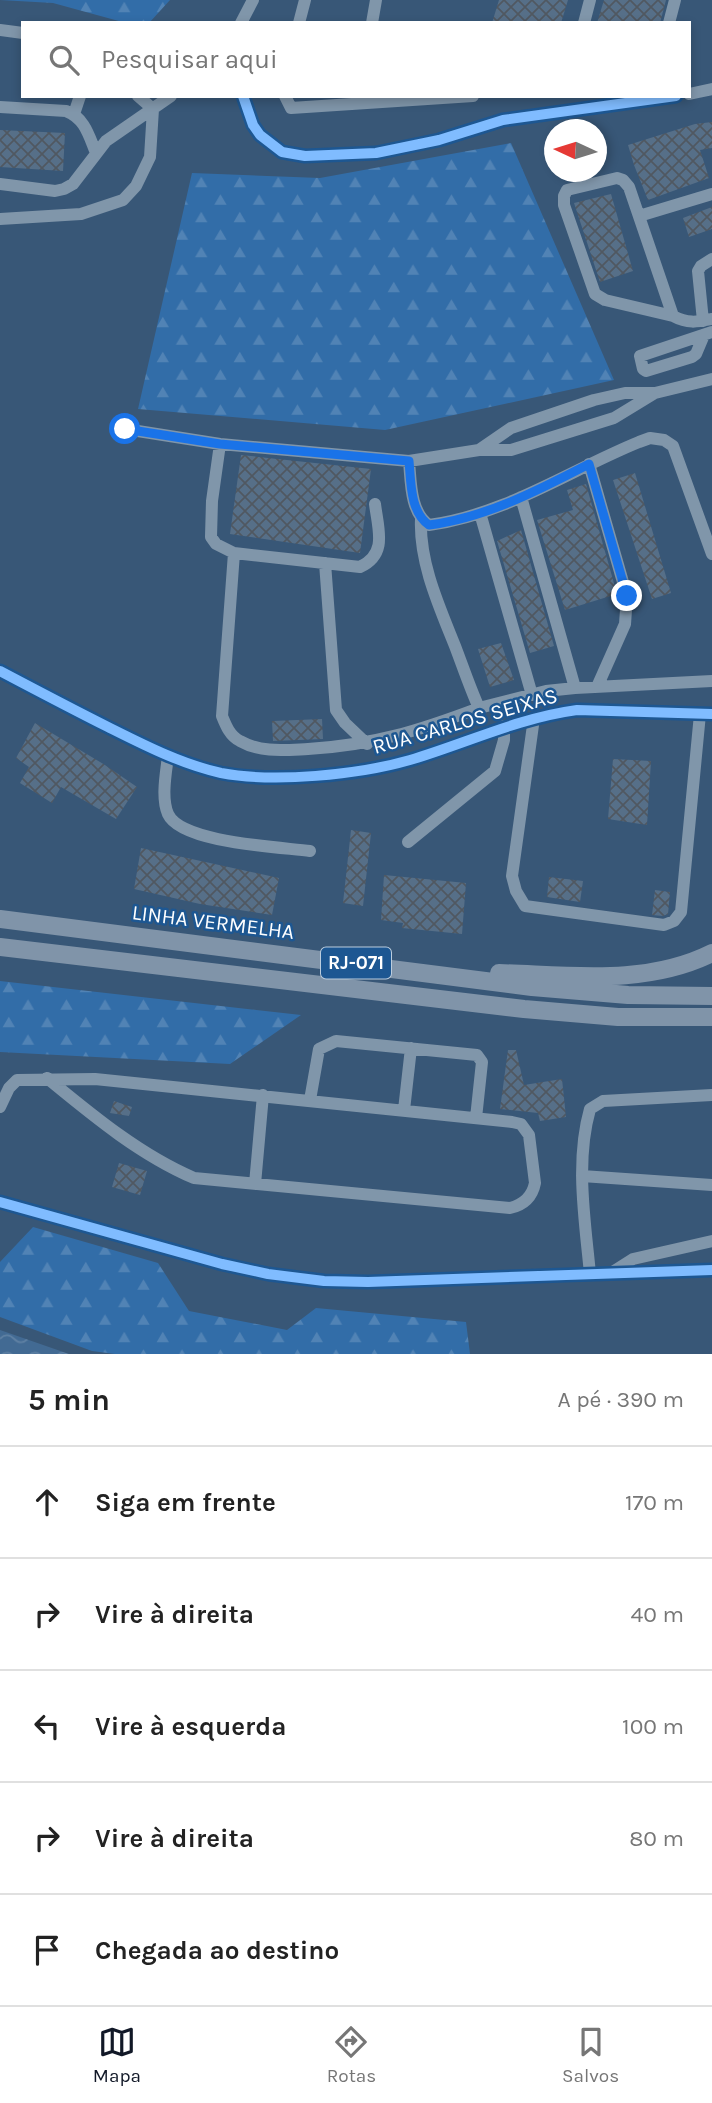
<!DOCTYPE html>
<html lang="pt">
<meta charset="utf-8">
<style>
:root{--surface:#fff;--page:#f6f6f6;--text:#222;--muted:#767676;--line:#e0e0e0;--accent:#111827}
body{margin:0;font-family:Karla,sans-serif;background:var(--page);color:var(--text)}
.compass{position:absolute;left:544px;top:119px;width:63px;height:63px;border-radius:50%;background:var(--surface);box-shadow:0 4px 10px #0003;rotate:274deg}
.stop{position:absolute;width:21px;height:21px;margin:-16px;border:5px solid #1a73e8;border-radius:50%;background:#fff}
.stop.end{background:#1a73e8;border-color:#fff;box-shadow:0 2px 7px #0008}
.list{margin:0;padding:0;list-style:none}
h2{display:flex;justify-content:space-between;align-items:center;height:91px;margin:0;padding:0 28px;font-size:30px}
h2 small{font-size:23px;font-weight:400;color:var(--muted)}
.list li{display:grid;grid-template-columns:46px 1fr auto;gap:21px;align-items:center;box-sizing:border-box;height:112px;padding:0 28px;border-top:2px solid var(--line)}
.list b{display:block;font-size:26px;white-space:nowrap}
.list em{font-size:23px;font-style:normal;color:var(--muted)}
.icon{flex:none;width:38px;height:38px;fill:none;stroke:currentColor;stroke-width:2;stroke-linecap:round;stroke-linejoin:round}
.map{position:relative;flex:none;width:712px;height:1354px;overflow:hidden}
.search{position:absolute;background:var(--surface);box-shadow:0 4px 10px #0003;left:21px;right:21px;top:21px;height:77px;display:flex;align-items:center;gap:18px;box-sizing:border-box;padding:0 24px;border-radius:0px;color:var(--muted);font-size:26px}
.sheet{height:651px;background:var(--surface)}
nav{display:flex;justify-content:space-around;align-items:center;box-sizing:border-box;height:98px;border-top:2px solid var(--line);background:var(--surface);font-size:19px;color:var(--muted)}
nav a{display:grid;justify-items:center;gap:4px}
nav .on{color:var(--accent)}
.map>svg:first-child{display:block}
.forest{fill:url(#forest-firs)}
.water{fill:url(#water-waves)}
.building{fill:url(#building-cross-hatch)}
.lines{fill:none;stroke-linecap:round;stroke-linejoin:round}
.minor{stroke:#8096aa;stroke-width:12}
.highway{stroke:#8094a9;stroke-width:18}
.cycleway-casing{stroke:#1d5792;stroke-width:15}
.cycleway{stroke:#80bcff;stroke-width:10}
.route{stroke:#1a73e8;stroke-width:9}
.labels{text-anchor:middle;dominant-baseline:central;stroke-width:5;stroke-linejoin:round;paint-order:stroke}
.shield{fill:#1d5792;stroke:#bbcdde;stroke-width:2}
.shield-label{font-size:19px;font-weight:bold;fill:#fff}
.street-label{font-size:21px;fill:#fff;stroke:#1d5792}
</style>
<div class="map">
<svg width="712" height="1354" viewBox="0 0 712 1354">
<defs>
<pattern id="forest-firs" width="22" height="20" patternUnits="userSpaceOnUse" patternTransform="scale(1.75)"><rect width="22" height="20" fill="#326da8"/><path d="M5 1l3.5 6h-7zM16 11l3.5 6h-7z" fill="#5183b5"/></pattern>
<pattern id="water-waves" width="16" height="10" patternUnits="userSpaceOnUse" patternTransform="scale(1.75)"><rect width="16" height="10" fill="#426a93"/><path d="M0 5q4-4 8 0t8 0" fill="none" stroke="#5e80a3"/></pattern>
<pattern id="building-cross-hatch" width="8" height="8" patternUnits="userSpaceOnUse" patternTransform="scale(1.75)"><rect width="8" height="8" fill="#566f88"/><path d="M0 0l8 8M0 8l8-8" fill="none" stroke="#505861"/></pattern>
</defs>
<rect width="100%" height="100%" fill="#385777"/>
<path class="forest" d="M0,0H170L149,23H126L53,3Z
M511,143L614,380L385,430L138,409L192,173L320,178Z
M0,981L301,1015L230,1064L0,1052Z
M33,1227L158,1263L189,1311L287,1330L316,1308L466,1322L470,1354H115L92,1351L0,1317V1262Z"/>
<path class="water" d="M0,1330L69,1354H0Z"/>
<path class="building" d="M499,0H568L561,23H492Z
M604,0H666L660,23H597Z
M712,122V148L700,150L709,178L648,200L634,165L628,145L695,124Z
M0,130L65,133L63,171L0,167Z
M611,194L633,271L600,282L574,203Z
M712,207V229L689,237L683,218Z
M241,455L371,469L360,553L230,534Z
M635,473L671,593L652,599L613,480Z
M586,484L617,594L565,610L537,520L573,510L567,490Z
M521,530L554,646L530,653L497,541Z
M501,643L514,680L490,687L478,649Z
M322,719L323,739L273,741L272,721Z
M35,723L105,765L137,787L116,819L61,787L52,803L20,783L29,767L16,758Z
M613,759L651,761L647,825L608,819Z
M351,830L371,833L363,906L343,903Z
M141,848L279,878L272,915L200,904L134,889Z
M384,875L466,883L462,934L402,928L403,923L381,920Z
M549,877L583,881L580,902L547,897Z
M655,890L670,892L668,914L663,916L652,915Z
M508,1050H516L524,1085L562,1079L566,1117L540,1121L538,1113L500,1109Z
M114,1101L132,1107L129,1116L110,1113Z
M119,1163L147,1171L140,1195L112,1187Z"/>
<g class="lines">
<path class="minor" d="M241,23L253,0
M299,23L305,0
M372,23L376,0
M584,23L590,0
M669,23L675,0
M0,30L23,33
M689,94L712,89
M243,96L253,125L260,135L282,152L305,156L376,153L439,140L503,120L676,96
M285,96L291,108L473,96
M0,107L66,111C85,118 89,136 96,153
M74,114L80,96
M0,184L55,191L64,189L73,184L106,141L171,96
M639,216L712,194
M0,219L81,214L123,200L136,186L150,157L153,109L138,96
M673,316L605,300L595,294L564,205V196L567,190L617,178L623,180L629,187L673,316C688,324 697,322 712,319
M703,321L698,271L701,266L712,259
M704,335L696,354L692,357L646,371L643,369L640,356L712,332
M125,429L220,444L409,461L479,450H511L614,418L655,393L712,379
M220,444L212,501L211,537L216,544L234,553L360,567C388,554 378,529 375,504
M479,450L511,428L594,400L625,393H655
M409,461C411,482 410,512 429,525C505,515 570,470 639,442L650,438L664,440L673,446L712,554
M589,464L627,596L625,624L597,687
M521,497L575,688
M480,513L532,695
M421,519C419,562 439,606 455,646C463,667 470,688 479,708L546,691L575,688L712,681
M234,553L222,716C226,726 230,736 240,741C261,753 285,750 308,749C374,745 418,731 479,708
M325,563L336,710L345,723L367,744
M0,671C36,690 72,709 108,727C144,745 181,764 221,773C274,783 358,775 410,760C467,743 518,718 577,710L712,714
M534,718L512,876L516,891L525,906L664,925L674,921L681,912L700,714
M168,756C166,773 161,798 168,814C181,843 280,847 310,851
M408,842L495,771L504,740V726
M310,1100L319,1049L336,1041L477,1055L482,1062L476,1118
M0,1107L9,1088L17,1080L95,1079L512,1122L521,1124L529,1135L535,1183C532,1198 523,1205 510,1208L194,1178C140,1155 92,1115 47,1078
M404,1110L411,1048
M582,1176L712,1185
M255,1184L263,1095
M0,1202L222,1264L268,1274L324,1281L368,1282L712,1270
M611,1273L633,1259L712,1241
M590,1274C585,1220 575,1162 590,1109L603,1101L712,1095"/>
<path class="highway" d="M0,919L532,987L628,995L712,996
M0,947L524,1009L618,1017H712
M499,973C570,975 646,986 712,953"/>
<defs>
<path id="cycleway" d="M243,96L253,125L260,135L282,152L305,156L376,153L439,140L503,120L676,96
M0,671C36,690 72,709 108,727C144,745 181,764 221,773C274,783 358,775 410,760C467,743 518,718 577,710L712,714
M0,1202L222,1264L268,1274L324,1281L368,1282L712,1270"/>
</defs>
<use href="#cycleway" class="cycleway-casing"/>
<use href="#cycleway" class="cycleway"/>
</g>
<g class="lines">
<path class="route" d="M125,429L220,444L409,461C411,482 410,512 429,525C485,518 539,490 589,464L627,596"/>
</g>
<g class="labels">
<rect class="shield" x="321" y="947.5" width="70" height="31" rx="5"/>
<g class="shield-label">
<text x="356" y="963">RJ-071</text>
</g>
<g class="street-label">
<text transform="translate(465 721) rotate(-16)">RUA CARLOS SEIXAS</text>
<text transform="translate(213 922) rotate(7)">LINHA VERMELHA</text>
</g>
</g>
</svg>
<svg class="compass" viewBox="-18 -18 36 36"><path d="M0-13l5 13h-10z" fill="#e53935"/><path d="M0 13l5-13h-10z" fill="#767676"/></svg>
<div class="stop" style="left:125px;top:429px"></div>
<div class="stop end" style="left:627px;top:596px"></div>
<div class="search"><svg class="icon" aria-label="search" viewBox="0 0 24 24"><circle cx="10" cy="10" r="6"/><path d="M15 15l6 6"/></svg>Pesquisar aqui</div>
</div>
<section class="sheet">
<h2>5 min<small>A pé · 390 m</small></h2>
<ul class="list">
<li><svg class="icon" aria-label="ahead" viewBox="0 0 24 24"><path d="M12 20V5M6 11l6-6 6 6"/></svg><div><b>Siga em frente</b></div><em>170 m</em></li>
<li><svg class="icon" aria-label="right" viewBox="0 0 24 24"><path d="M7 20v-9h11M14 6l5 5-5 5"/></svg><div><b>Vire à direita</b></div><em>40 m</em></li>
<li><svg class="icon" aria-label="left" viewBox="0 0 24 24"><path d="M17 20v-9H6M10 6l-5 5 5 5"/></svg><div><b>Vire à esquerda</b></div><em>100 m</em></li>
<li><svg class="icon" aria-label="right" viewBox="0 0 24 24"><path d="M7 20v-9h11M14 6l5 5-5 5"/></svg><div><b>Vire à direita</b></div><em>80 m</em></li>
<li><svg class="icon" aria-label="arrive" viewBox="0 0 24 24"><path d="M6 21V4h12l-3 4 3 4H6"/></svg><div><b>Chegada ao destino</b></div></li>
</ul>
</section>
<nav>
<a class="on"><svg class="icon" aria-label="map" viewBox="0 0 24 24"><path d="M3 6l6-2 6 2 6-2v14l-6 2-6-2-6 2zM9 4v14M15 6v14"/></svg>Mapa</a>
<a><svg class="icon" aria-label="directions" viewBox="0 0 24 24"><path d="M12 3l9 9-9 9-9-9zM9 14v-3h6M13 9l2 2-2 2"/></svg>Rotas</a>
<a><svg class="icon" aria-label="saved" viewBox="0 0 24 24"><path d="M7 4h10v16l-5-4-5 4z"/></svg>Salvos</a>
</nav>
